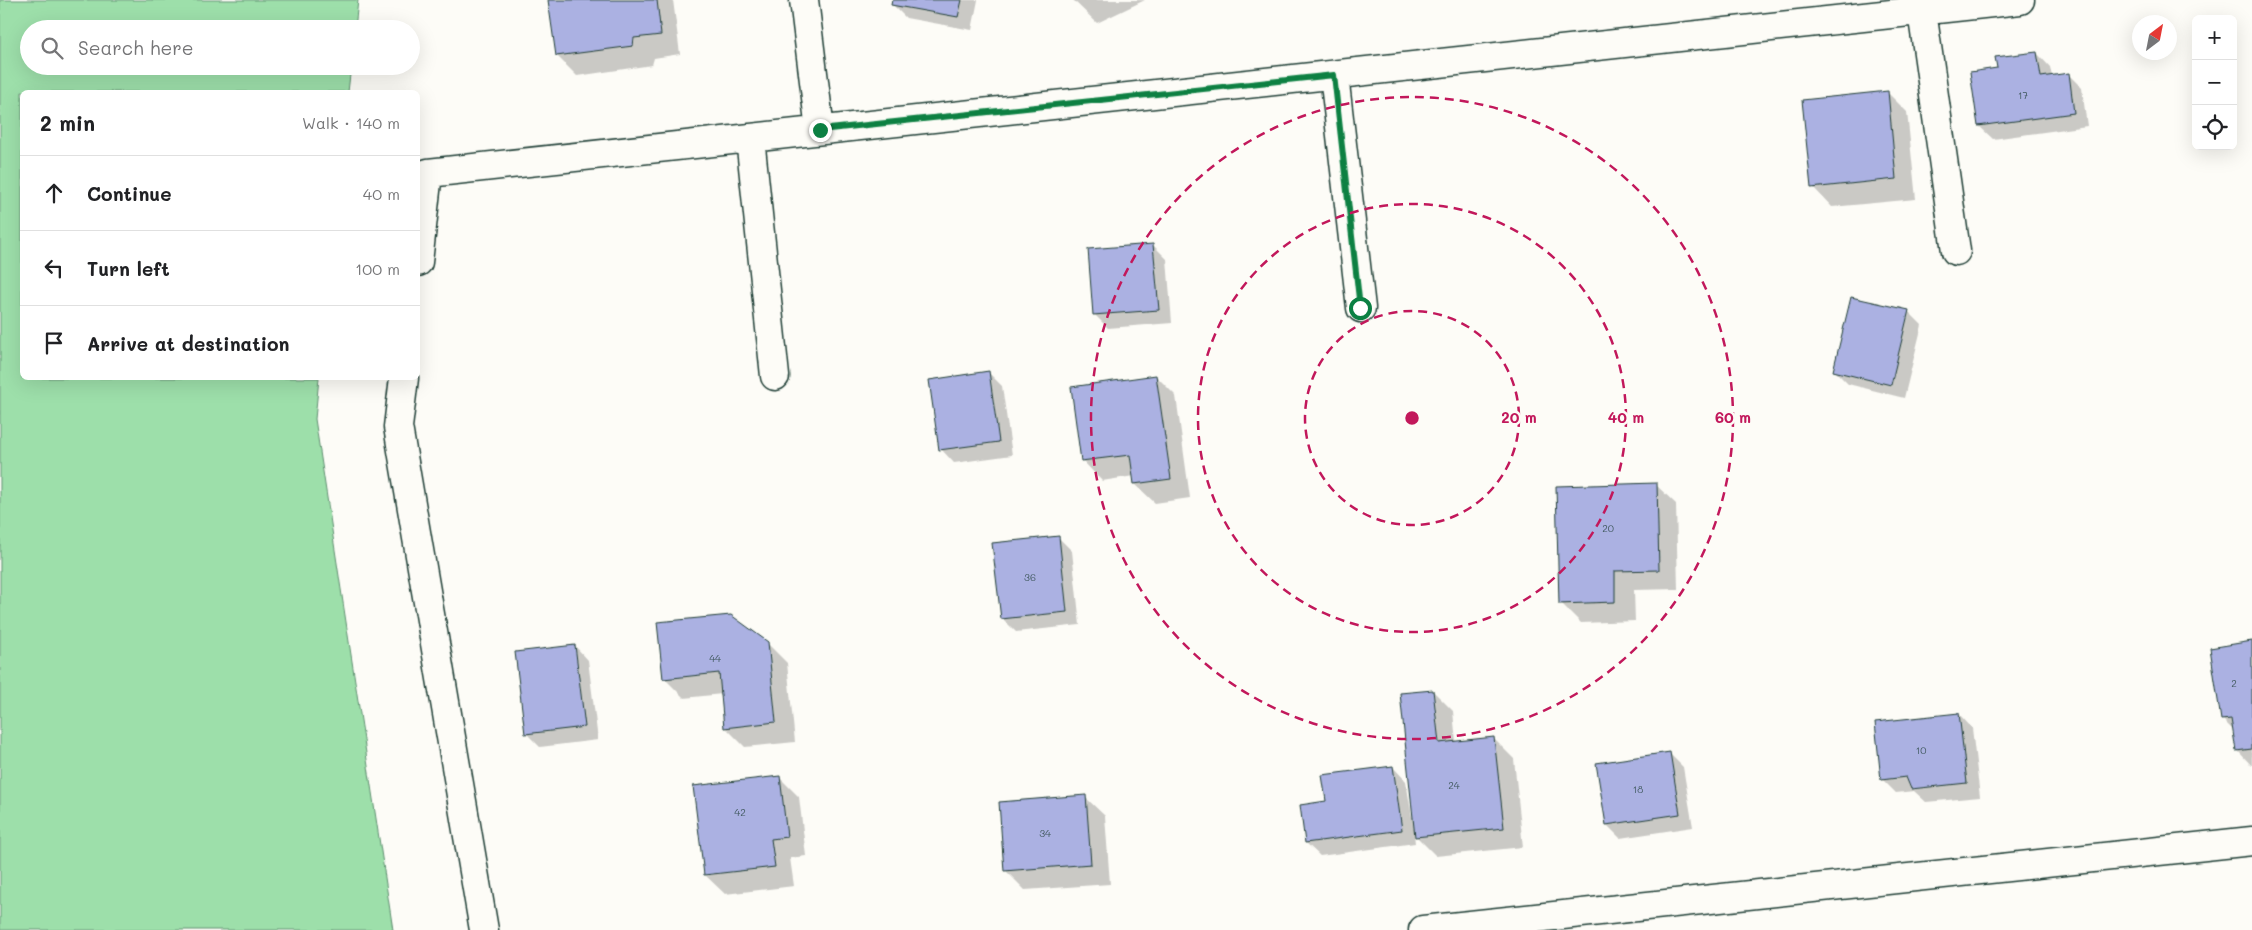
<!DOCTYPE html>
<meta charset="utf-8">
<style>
:root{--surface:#fff;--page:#f6f6f6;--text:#202124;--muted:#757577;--line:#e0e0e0}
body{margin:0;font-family:Mali,sans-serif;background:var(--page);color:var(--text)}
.controls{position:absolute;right:15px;top:15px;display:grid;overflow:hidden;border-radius:8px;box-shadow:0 5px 20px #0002}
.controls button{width:45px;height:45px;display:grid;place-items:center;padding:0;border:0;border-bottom:1px solid var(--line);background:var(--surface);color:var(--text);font:25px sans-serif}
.compass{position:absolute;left:2132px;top:15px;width:45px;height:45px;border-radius:50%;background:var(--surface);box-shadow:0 5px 20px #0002;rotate:32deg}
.stop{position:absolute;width:15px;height:15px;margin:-11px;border:4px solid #0b8043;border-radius:50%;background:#fff}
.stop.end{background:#0b8043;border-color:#fff;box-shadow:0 1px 5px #0008}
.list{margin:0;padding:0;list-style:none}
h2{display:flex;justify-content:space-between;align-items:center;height:65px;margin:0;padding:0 20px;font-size:21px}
h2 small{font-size:16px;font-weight:400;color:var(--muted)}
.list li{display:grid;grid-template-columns:32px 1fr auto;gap:15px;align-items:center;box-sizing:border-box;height:75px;padding:0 20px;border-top:1px solid var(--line)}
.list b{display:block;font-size:19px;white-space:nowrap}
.list em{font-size:16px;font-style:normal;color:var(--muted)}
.icon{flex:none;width:28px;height:28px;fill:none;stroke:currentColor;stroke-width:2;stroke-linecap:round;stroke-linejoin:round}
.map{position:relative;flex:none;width:2252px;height:930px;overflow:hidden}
.search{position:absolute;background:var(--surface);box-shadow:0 5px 20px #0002;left:20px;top:20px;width:400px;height:55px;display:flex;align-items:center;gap:12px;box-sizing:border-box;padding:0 18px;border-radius:28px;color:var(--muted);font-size:19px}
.panel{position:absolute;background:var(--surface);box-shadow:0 5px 20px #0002;left:20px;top:90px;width:400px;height:290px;border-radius:8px}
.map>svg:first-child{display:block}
.green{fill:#9ddfaa;stroke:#5e8e6f}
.shadow{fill:#0003}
.building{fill:#abb1e2;stroke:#1f3d34}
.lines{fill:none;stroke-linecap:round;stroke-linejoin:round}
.minor-casing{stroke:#1f3d34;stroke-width:31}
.minor{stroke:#fdfcf7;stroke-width:28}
.route{stroke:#0b8043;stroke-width:6}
.ring{fill:none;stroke:#c2185b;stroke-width:2.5;stroke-dasharray:9 6}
.labels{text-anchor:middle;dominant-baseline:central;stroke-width:5;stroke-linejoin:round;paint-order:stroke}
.number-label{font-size:10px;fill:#425a60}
.centre{fill:#c2185b;stroke:#fdfcf7;stroke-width:2.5}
.ring-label{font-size:15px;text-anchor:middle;font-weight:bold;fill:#c2185b;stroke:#fdfcf7;stroke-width:5;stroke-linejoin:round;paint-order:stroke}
</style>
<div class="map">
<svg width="2252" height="930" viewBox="0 0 2252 930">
<rect width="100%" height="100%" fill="#fdfcf7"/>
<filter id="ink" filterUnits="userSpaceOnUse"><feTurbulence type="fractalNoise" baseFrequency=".02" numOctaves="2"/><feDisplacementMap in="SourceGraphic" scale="10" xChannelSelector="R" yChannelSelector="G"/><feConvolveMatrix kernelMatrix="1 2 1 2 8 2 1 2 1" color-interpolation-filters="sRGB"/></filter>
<g filter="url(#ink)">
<path class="green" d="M0,0H358L355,29H29V66H351L348,92H22V378H319L315,419L393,930H0Z"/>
<path class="shadow" d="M549,0H673L680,54L654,58L652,65L577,76L557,56Z
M893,0H978L972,30L906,18L892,4Z
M1073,0H1145L1097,23Z
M2037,53L2050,67L2052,76L2068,74L2082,88L2087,126L1993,139L1979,126Z
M1887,92L1907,112L1916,199L1832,207L1813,187Z
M1153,245L1167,259L1172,323L1108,328L1094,314Z
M1908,311L1922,325L1904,398L1848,384L1835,371Z
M988,372L1002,386L1012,455L954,463L941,449Z
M1156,376L1176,396L1190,498L1155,503L1135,484L1134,476L1102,481L1083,461Z
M1656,485L1676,504L1678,589L1634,590L1635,621L1581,623L1561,603Z
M1058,537L1072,551L1080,625L1016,632L1002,618Z
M767,643L787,663L795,742L745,747L725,727L722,694L684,698L664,678Z
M2252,643V766L2237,750L2234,731L2223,720Z
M575,646L588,660L598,740L540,747L526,733Z
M1433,691L1453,711L1456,743L1494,739L1514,759L1523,847L1436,856L1414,834L1415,843L1320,856L1306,843L1328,802L1393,767L1406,781L1412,817L1414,816Z
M1959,714L1972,728L1980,797L1926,802L1914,791L1896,793L1882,779Z
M1669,753L1683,767L1693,827L1620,838L1607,825Z
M779,777L799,797L806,856L790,858L794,886L725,894L705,875Z
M1085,797L1105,816L1110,884L1025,890L1005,870Z"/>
<path class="building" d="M548,0H657L661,35L634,38L633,46L556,56Z
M892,0H962L958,17L891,5Z
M2037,52L2041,77L2069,73L2074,113L1978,126L1970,72L1997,68L1995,57Z
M1888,91L1896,179L1811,188L1802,100Z
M1153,244L1159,310L1093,315L1088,249Z
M1851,297L1909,310L1891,385L1833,371Z
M989,371L999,442L939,450L929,380Z
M1156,375L1171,479L1134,484L1130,455L1081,461L1071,387Z
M1657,483L1659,570L1615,571V602L1559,604L1556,486Z
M1059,536L1067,612L1001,619L992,543Z
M731,615L768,642L776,722L724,728L719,673L663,679L657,622Z
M2252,641V749L2236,751L2231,719L2221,720L2210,648Z
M575,645L585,727L525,734L515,652Z
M1433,690L1439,743L1494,737L1504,828L1415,837L1400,693Z
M1959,713L1967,783L1911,789L1906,777L1881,780L1875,722Z
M1670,752L1680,814L1606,825L1596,763Z
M1393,766L1402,830L1305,843L1300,805L1326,801L1322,775Z
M780,776L787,837L771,839L775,867L704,875L693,786Z
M1086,795L1091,864L1004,871L999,802Z"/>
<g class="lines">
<defs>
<path id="minor" d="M804,0L820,130
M1922,11L1956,251
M1334,75L1361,308
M750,138L775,376
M418,262L428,173L2020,0
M404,378L398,427L484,930
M1423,930L2252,841"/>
</defs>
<use href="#minor" class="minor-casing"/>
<use href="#minor" class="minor"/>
</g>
</g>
<g class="lines" filter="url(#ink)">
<path class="route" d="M820,130L1334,75L1360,308"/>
</g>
<g class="ring">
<circle cx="1412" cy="418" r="107"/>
<circle cx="1412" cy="418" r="214"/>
<circle cx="1412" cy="418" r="321"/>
</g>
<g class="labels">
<g class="number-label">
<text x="2023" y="95">17</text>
<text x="1608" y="528">20</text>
<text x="1030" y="577">36</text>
<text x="715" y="658">44</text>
<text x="2234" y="683">2</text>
<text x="1921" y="750">10</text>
<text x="1454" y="785">24</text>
<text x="1638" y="789">18</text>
<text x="740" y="812">42</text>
<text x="1045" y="833">34</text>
</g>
</g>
<circle cx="1412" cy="418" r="8" class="centre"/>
<g class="ring-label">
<text x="1519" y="423">20 m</text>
<text x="1626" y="423">40 m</text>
<text x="1733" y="423">60 m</text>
</g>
</svg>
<div class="controls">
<button>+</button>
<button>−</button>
<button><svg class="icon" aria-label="locate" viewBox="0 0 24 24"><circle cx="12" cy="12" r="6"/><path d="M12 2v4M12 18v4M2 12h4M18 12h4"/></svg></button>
</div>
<svg class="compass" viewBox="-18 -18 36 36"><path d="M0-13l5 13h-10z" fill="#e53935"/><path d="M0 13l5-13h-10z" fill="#757577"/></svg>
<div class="stop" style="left:1360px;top:308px"></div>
<div class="stop end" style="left:820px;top:130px"></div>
<div class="search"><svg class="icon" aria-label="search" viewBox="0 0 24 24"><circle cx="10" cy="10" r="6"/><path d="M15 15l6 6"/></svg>Search here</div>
<section class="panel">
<h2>2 min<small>Walk · 140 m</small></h2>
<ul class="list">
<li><svg class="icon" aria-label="ahead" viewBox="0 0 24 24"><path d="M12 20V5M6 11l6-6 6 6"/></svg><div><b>Continue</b></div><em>40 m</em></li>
<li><svg class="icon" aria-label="left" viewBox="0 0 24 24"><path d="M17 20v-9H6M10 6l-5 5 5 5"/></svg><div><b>Turn left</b></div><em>100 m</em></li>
<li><svg class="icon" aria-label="arrive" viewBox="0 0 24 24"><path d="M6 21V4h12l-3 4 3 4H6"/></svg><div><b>Arrive at destination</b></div></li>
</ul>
</section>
</div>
